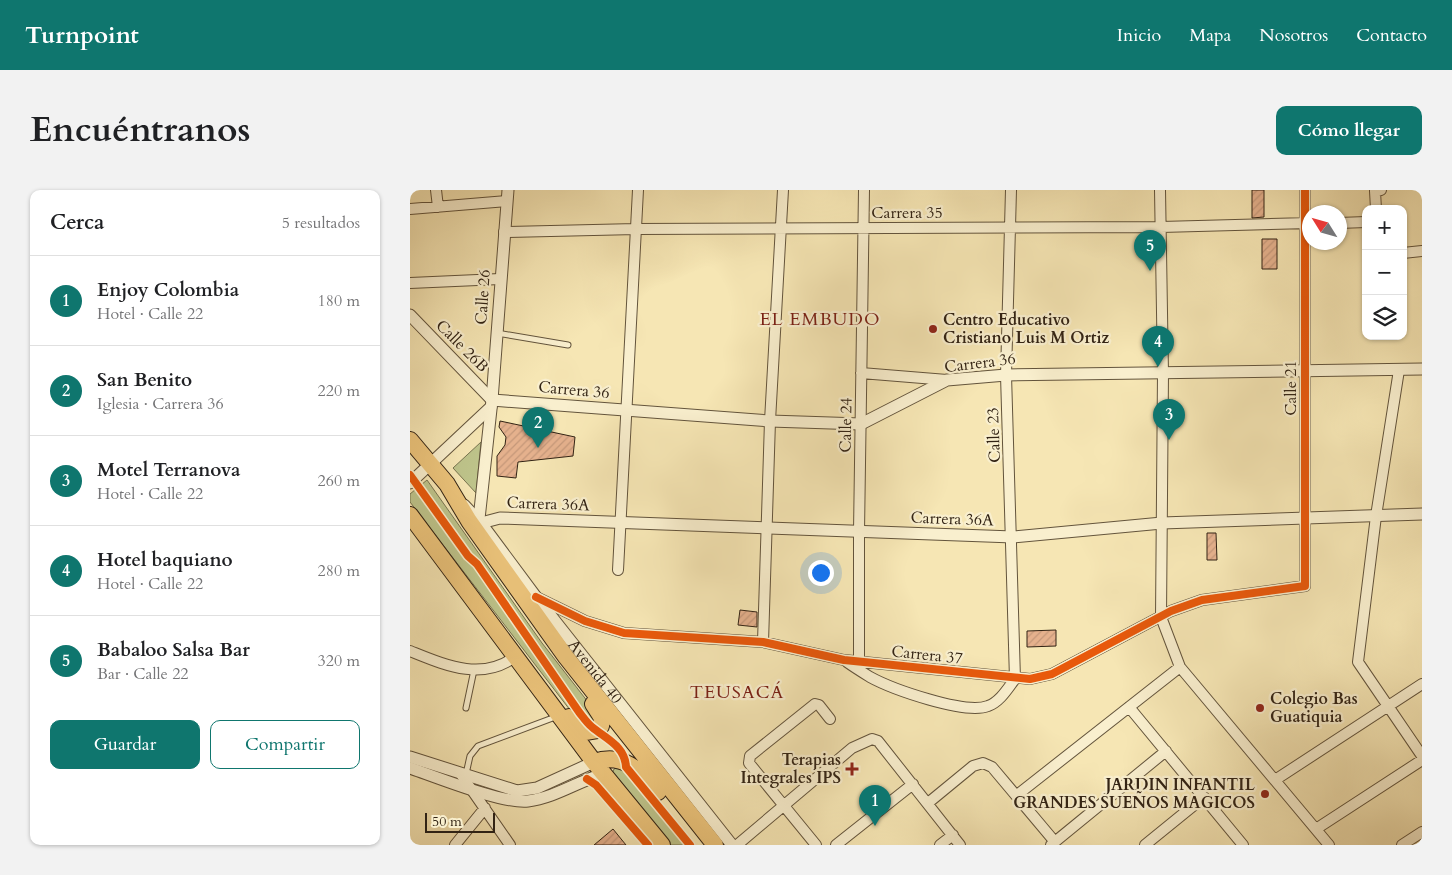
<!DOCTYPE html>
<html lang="es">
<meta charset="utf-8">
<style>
:root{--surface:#fff;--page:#f2f2f2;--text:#202124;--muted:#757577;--line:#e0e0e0;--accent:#0f766e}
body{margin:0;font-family:Cardo,serif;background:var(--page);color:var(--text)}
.controls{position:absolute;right:15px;top:15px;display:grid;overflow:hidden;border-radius:10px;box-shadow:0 1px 4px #0004}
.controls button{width:45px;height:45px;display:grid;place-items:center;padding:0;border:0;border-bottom:1px solid var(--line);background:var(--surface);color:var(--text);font:25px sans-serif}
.compass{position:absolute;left:892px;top:15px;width:45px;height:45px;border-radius:50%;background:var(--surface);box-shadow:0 1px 4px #0004;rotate:307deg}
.scale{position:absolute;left:15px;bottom:12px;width:70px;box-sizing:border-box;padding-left:5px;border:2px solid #322314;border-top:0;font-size:14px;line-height:18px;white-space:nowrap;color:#322314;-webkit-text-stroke:4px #f9efce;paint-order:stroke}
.you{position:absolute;left:410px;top:382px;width:18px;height:18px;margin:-12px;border:4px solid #fff;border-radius:50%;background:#1a73e8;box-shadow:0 0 0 8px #1a73e833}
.badge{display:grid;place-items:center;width:32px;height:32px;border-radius:50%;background:var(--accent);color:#fff;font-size:16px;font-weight:700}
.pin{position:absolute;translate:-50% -41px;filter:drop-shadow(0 1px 2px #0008)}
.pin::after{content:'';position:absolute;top:26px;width:18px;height:15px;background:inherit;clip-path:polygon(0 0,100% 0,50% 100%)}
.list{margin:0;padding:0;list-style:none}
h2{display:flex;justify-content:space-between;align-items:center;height:65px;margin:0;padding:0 20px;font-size:21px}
h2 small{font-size:16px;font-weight:400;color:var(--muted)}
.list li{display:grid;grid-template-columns:32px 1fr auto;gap:15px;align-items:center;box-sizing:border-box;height:90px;padding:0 20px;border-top:1px solid var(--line)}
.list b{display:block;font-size:19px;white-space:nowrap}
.list p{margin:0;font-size:16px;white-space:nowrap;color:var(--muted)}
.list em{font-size:16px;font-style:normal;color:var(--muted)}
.actions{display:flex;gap:10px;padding:15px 20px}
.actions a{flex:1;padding:11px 0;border:1px solid var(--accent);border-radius:10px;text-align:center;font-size:18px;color:var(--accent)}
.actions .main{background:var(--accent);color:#fff}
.icon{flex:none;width:28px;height:28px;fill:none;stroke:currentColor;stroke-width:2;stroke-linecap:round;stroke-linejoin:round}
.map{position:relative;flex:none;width:1012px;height:655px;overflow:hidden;border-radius:10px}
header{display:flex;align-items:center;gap:30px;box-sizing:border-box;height:70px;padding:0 25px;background:var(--accent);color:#fff}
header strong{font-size:24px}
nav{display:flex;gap:28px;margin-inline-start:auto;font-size:18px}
.intro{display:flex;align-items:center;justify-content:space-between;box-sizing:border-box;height:120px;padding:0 30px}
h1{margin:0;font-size:35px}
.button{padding:12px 22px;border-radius:10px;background:var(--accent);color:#fff;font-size:18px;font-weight:700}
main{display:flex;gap:30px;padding:0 30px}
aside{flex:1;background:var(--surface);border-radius:10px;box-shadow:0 1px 4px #0004}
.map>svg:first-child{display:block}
.park{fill:#bec48b;stroke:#787450}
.building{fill:url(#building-hatch);stroke:#322314}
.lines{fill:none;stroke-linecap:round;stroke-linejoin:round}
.service-casing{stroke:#63543c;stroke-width:7}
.minor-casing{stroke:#63543c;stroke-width:12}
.tertiary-casing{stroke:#63543c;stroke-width:13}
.trunk-casing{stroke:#322314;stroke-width:18}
.service{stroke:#f9efce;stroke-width:5}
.minor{stroke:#f9efce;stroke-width:10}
.tertiary{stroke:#f9efce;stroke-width:11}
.trunk{stroke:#ebc37a;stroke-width:16}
.cycleway-casing{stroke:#f9efce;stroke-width:11}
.cycleway{stroke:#e8590c;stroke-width:8}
.poi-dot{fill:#8f2418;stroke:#f9efce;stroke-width:2}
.labels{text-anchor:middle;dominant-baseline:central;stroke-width:4.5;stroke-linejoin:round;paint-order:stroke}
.street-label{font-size:16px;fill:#322314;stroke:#f9efce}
.poi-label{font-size:16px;font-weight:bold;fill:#322314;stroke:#f9efce;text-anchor:start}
.neighbourhood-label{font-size:18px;letter-spacing:1px;fill:#7a1f14;stroke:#f9efce}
</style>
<header>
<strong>Turnpoint</strong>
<nav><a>Inicio</a><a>Mapa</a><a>Nosotros</a><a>Contacto</a></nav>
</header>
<div class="intro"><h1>Encuéntranos</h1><a class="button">Cómo llegar</a></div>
<main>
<aside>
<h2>Cerca<small>5 resultados</small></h2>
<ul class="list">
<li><span class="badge">1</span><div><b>Enjoy Colombia</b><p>Hotel · Calle 22</p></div><em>180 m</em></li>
<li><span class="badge">2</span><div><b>San Benito</b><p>Iglesia · Carrera 36</p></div><em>220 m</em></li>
<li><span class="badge">3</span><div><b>Motel Terranova</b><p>Hotel · Calle 22</p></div><em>260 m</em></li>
<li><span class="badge">4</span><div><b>Hotel baquiano</b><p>Hotel · Calle 22</p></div><em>280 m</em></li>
<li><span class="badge">5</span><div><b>Babaloo Salsa Bar</b><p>Bar · Calle 22</p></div><em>320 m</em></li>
</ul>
<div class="actions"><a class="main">Guardar</a><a>Compartir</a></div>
</aside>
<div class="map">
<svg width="1012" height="655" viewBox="0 0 1012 655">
<defs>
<pattern id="building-hatch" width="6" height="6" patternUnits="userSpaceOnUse" patternTransform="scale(1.25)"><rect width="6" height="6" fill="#e5b18d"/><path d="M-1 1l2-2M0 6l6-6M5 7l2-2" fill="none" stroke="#c59879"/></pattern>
</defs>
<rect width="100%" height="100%" fill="#f6e6b4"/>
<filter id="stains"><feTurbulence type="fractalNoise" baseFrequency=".004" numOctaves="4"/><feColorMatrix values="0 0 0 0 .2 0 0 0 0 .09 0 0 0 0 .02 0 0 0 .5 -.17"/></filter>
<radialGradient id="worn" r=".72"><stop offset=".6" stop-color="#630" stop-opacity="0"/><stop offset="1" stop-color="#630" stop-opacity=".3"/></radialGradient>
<path class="park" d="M71,252L66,303L43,278Z
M17,290L132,453L178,512L187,535L170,533L0,312V304Z
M208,577L213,579L254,629L282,655H256L201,586L204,579Z"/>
<path class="building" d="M842,0H854V27L842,28Z
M852,49H867V79H852Z
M90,231L165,247L163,266L108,272L106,288L87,286V266L95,255L96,247L89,237Z
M797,343H806L807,370H797Z
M330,420L347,422V437L328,435Z
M646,440V456L617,457V441Z
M203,639L216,655H184Z"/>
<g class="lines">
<defs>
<path id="service" d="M87,143L158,155
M56,518L64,480
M56,584L60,566L68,556L148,526"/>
<path id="minor" d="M26,0L28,17
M750,0L753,183L751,427L770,477L919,655
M0,19L97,11
M966,19L965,1L971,0
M929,33L956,32
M94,42L226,39L751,37L899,33
M993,63L1012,61
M0,93L90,89
M989,180L966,326L948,472L1012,566
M451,183L537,190
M208,380L228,0
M126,407L175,431L214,443L353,452L434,470L620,489L642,484L761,421L792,410L895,396V0
M353,452L360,231L373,0
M0,461C35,475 72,492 106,466
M449,471V342L454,0
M437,472C444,477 452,482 460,487C482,499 555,525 578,516C590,512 598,498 605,489L596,185L601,0
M719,517L833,655
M50,583L100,655
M865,590L1012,494
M607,605L770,477
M518,613L563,576L573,573L582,577L645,652
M906,639L1012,570
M45,655L75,618
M327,655L442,558L462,549L468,551L550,655
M406,655L339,573L340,566L405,514L409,515L420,529
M426,655L503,594
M530,655L543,645
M641,655L756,561
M735,655L794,607
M992,655L1012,642"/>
<g id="tertiary">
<path d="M0,125L82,210"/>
<path d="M82,210L360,231L451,234L537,190L596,185L1012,179"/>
<path d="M0,293L81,217"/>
<path id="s1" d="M54,315L71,333L126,407L322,655"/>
<path d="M69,329L82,210L98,0"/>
<path d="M71,333L90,328L603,347L752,333L1012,324"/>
<path d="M0,567L107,601L127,598L184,572"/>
<path d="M0,578C26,587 93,614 118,611C144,608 169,591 193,584"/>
</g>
<path id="trunk" d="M0,250L37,294L59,331L156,467L305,655
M0,325L184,572L252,655
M159,527L175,542L187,540L191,536L192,528L183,514
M184,572C214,562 230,581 248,602"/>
</defs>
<use href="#service" class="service-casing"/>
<use href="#minor" class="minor-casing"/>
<use href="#tertiary" class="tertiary-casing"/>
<use href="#trunk" class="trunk-casing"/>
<use href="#service" class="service"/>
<use href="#minor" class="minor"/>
<use href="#tertiary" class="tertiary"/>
<use href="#trunk" class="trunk"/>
<defs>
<path id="cycleway" d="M0,285L58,366L67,374L169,522C173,527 177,533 182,537C196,549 215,556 216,577L280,655
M126,407L175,431L214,443L353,452L434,470L620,489L642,484L761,421L792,410L895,396V0
M177,589L186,595L238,655"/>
</defs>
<use href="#cycleway" class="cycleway-casing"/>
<use href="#cycleway" class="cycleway"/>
</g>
<g class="poi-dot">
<circle cx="523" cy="139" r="5"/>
<circle cx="850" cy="518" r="5"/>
<path d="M439.5 571.5h5v5h5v5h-5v5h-5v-5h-5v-5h5z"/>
<circle cx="855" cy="604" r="5"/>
</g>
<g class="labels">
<g class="street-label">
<text x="497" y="23">Carrera 35</text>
<text transform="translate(73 107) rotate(-86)">Calle 26</text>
<text transform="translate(52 156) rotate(45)">Calle 26B</text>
<text transform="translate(570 173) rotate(-7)">Carrera 36</text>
<text transform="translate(881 198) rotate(-90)">Calle 21</text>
<text transform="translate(164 200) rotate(5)">Carrera 36</text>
<text transform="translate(436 235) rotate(-89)">Calle 24</text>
<text transform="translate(584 245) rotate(-92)">Calle 23</text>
<text transform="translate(138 314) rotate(2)">Carrera 36A</text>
<text transform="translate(542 329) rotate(2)">Carrera 36A</text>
<text transform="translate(517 465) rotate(6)">Carrera 37</text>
<text stroke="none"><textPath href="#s1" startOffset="212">Avenida 40</textPath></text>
</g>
<g class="poi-label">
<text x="533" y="130">Centro Educativo<tspan x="533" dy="18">Cristiano Luis M Ortiz</tspan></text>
<text x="860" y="509">Colegio Bas<tspan x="860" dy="18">Guatiquia</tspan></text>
<text x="431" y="570" text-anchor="end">Terapias<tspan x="431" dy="18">Integrales IPS</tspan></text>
<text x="845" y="595" text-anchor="end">JARDIN INFANTIL<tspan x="845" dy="18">GRANDES SUEÑOS MAGICOS</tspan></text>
</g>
<g class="neighbourhood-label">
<text x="410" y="129">EL EMBUDO</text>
<text x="327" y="502">TEUSACÁ</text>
</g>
</g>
<rect width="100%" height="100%" filter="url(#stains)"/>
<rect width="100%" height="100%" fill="url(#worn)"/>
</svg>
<div class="controls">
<button>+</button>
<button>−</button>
<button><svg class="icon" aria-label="layers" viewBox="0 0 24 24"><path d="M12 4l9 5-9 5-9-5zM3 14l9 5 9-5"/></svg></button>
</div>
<svg class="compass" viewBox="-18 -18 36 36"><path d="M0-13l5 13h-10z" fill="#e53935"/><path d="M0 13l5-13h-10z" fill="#757577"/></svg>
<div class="scale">50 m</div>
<div class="you"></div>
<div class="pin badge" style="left:465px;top:636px">1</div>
<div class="pin badge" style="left:128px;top:258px">2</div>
<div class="pin badge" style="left:759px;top:250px">3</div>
<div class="pin badge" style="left:748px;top:177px">4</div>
<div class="pin badge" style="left:740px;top:81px">5</div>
</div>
</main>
